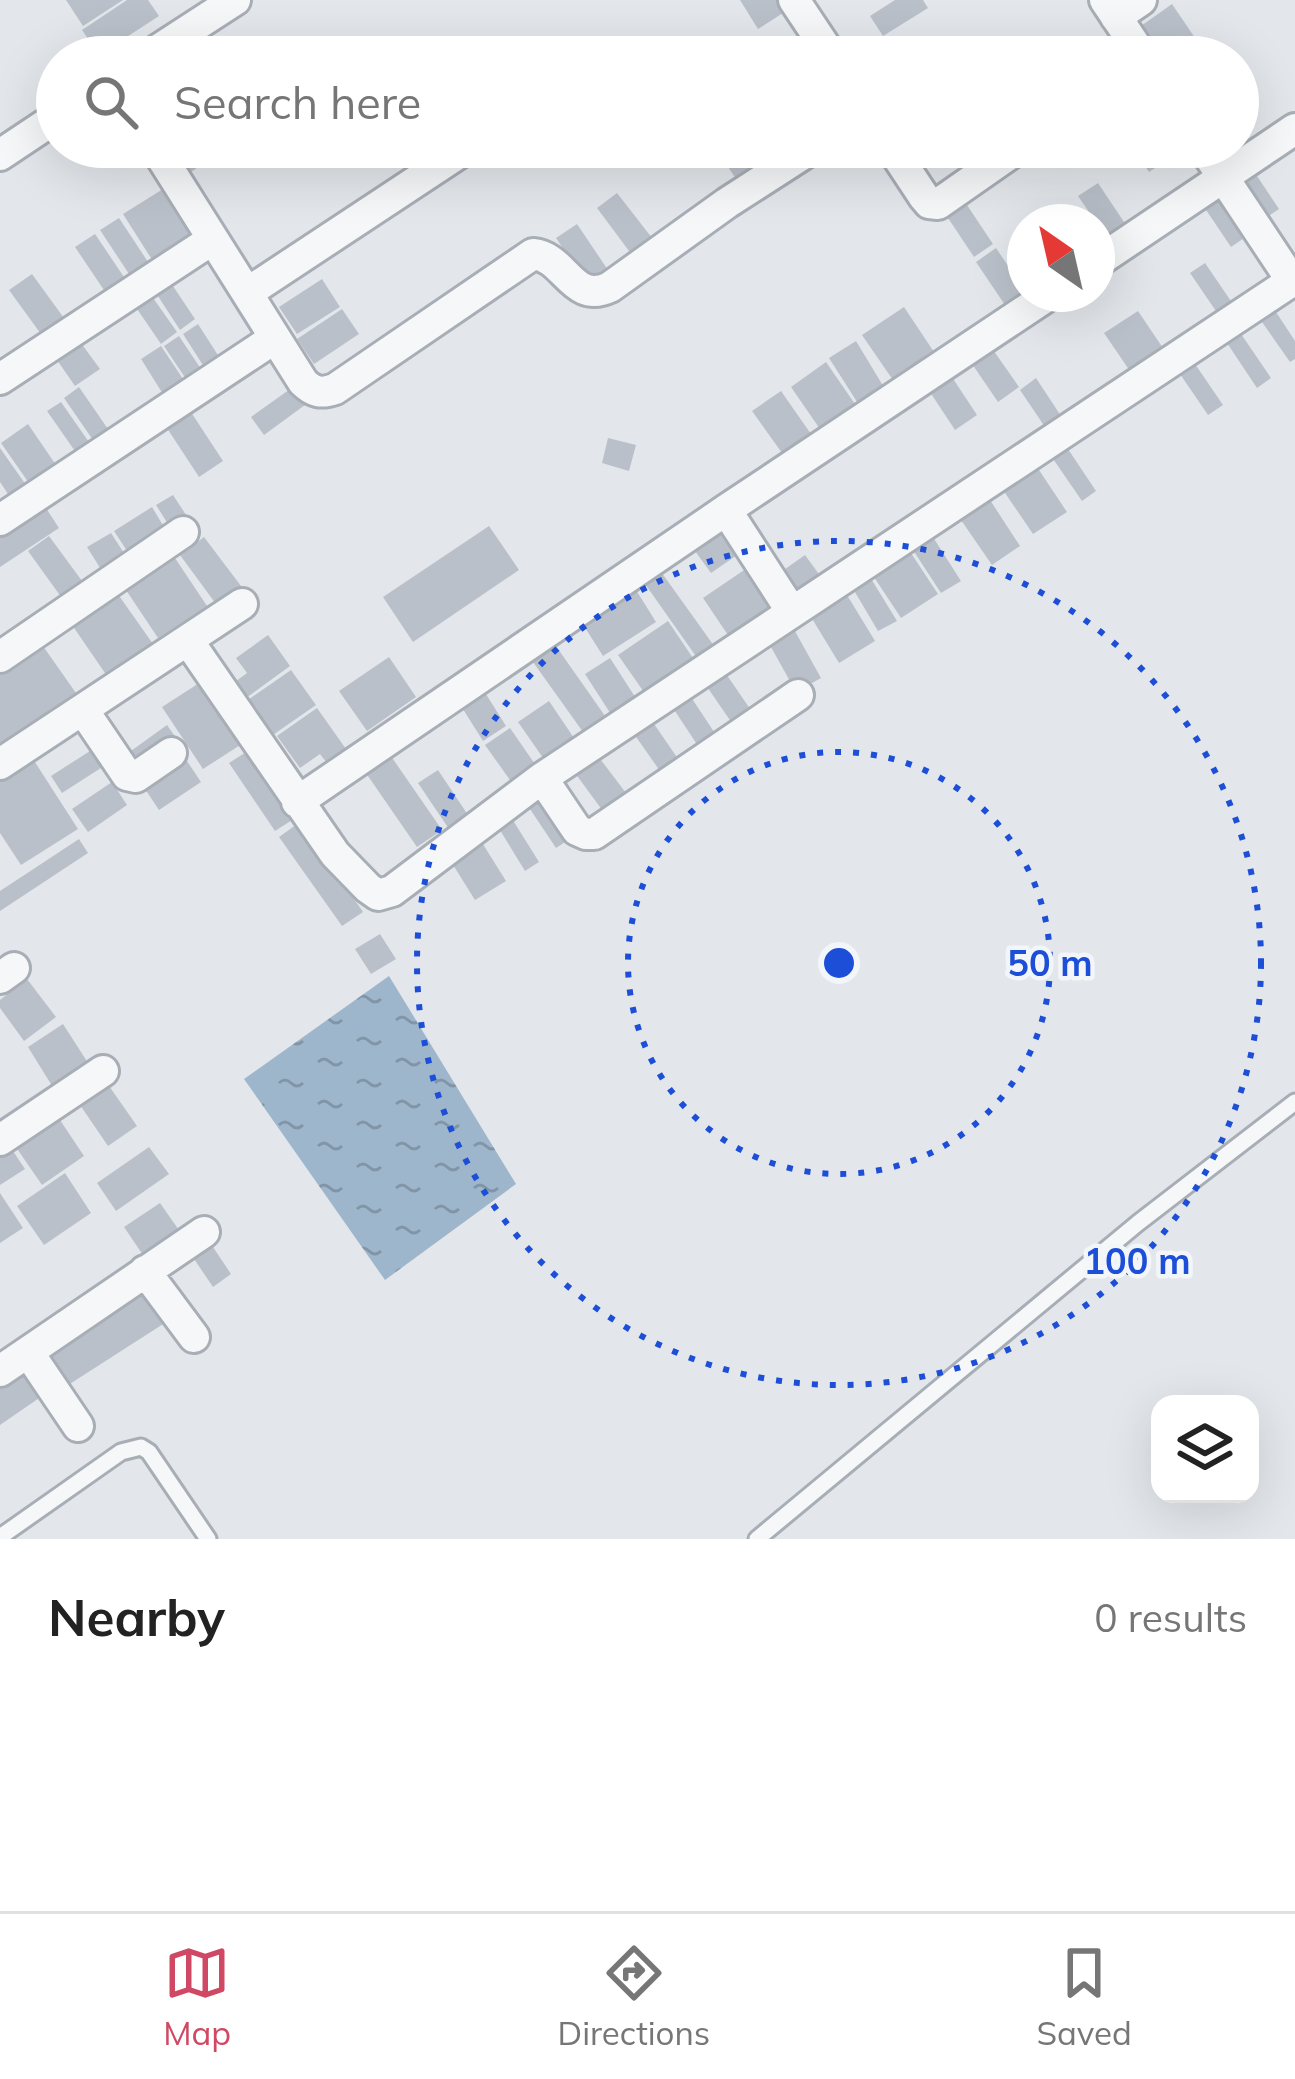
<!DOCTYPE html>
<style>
:root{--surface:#fff;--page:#f2f2f2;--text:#222;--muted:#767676;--line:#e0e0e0;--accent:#d04964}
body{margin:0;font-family:Mulish,sans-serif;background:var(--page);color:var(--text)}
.controls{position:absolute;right:36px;bottom:36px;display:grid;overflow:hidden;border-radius:24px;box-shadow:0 12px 48px #0002}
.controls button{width:108px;height:108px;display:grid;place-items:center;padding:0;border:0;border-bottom:3px solid var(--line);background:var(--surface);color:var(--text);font:60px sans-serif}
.compass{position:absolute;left:1007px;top:204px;width:108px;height:108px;border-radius:50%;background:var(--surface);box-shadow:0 12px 48px #0002;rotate:326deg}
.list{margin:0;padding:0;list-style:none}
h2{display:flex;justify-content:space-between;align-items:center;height:156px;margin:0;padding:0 48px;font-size:51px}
h2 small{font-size:39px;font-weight:400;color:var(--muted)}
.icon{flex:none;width:66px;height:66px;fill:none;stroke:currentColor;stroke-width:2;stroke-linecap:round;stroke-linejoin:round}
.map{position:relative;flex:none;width:1295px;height:1539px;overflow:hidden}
.search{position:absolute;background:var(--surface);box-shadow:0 12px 48px #0002;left:36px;right:36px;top:36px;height:132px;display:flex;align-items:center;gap:30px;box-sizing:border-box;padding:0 42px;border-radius:66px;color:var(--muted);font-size:45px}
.sheet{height:372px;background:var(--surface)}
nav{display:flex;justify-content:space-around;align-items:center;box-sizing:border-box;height:168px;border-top:3px solid var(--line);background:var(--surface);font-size:33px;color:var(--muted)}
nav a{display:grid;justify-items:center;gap:6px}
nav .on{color:var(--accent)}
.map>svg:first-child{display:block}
.water{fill:url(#water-ripples)}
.building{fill:#bac0c9}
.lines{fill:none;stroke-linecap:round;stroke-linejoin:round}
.lane-casing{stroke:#a8aeb6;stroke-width:21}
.street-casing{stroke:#a8aeb6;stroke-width:36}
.lane{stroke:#f6f7f9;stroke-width:15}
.street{stroke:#f6f7f9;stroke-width:30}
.ring{fill:none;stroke:#1d4ed8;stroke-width:6;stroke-dasharray:6 12}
.centre{fill:#1d4ed8;stroke:#f3f6f8;stroke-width:6}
.ring-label{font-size:36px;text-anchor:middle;font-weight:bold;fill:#1d4ed8;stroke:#f3f6f8;stroke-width:9;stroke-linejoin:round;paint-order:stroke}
</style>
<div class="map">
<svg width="1295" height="1539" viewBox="0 0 1295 1539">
<defs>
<pattern id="water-ripples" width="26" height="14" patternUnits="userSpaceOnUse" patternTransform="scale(3)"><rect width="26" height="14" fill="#9eb6cb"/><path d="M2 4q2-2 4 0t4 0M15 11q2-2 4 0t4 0" fill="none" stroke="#8195a6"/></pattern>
</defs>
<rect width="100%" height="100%" fill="#e3e7eb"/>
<path class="water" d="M389,976L516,1184L385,1280L244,1079Z"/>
<path class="building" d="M66,0H123L83,26Z
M127,0H148L159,16L99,55L82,30Z
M740,0H790L794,6L758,29Z
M895,0H923L928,8L883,36L870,16Z
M1172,4L1208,57H1162L1141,26Z
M173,147H227L191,172Z
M715,147H746L761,170L740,185Z
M1147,147H1186L1149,172L1137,154Z
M1253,170L1279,209L1264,219L1237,180Z
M1098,183L1130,231L1111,244L1078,196Z
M163,189L196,241L156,266L123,214Z
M1216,190L1247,236L1231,247L1200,201Z
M617,193L656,243L635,259L597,208Z
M965,202L993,244L974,257L946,215Z
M119,218L156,274L137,286L100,230Z
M577,224L610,273L589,287L556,238Z
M95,234L132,289L112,302L75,247Z
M996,248L1025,291V296L1007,308L976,262Z
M1205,263L1235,307L1220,317L1190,273Z
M32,274L69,325L46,341L9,290Z
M322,279L340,307L297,334L279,307Z
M169,280L195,319L180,330L154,290Z
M151,295L177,332L161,344L135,306Z
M904,307L936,355L895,383L862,335Z
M342,309L359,334L314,364L297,339Z
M1138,311L1167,354L1134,377L1104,333Z
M1276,312L1295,341V359L1290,362L1262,322Z
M198,324L223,363L208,373L183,334Z
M1239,331L1271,378L1257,388L1225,340Z
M179,336L205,375L190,385L164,346Z
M856,341L885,389L859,405L829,358Z
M81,343L100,369L75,386L57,360Z
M989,344L1019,387L998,402L968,358Z
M161,346L189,388L168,402L141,359Z
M826,362L857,407L822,432L791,387Z
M1195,364L1223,405L1208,415L1180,374Z
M948,371L977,415L955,430L926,386Z
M1036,378L1065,422L1049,433L1020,390Z
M79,387L110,432L95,443L64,398Z
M293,387L305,405L264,435L251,417Z
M781,391L811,434L782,453L752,411Z
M61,402L91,445L77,454L47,411Z
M185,403L223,461L199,477L161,419Z
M28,424L58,468L31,486L1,443Z
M608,438L636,445L629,471L602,463Z
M1064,443L1096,491L1082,501L1049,453Z
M0,448L26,485L10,497L0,482Z
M1037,467L1067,512L1033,534L1003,490Z
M173,495L190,521L173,532L156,505Z
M40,499L59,528L0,567V525Z
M990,500L1020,546L992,565L961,520Z
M152,507L170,537L133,560L114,531Z
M719,518L743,551L711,573L687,540Z
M489,526L519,570L413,642L383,597Z
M111,533L131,564L107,579L87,547Z
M931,534L961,581L941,593L911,547Z
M49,536L85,585L64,601L28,551Z
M204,537L241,586L216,604L180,555Z
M907,547L938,594L901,618L870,571Z
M173,555L207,606L158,638L124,587Z
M805,555L824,581L797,600L778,574Z
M654,562L717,650L700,662L638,574Z
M750,566L779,609L732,641L703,598Z
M870,577L897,621L878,631L852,587Z
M631,582L656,622L603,656L577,615Z
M115,590L153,644L107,676L70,622Z
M847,595L875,641L839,663L811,617Z
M668,621L697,664L648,698L618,655Z
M791,624L821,678L796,692L766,638Z
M268,635L290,666L242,701L231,685L247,673L236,658Z
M38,639L76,693L0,746V666Z
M551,639L610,723L588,739L528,655Z
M389,657L416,697L367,731L339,691Z
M610,658L639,703L614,719L585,674Z
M720,665L757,719L738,732L701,678Z
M291,670L316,705L270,737L245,702Z
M207,678L248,740L203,769L162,707Z
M479,683L506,726L483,741L456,698Z
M687,691L720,741L702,752L669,702Z
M549,701L578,744L548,765L518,722Z
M317,708L346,749L327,763L320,754L300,768L277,736Z
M652,721L685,769L667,781L634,734Z
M167,725L181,745L137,775L124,756Z
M510,728L539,770L515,787L485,745Z
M384,746L442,830L417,847L359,763Z
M254,747L300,815L275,831L229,763Z
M93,749L104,766L62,793L51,776Z
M598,756L632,801L608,818L575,773Z
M33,759L78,829L21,865L0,833V781Z
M187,761L201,782L159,810L145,789Z
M438,770L470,818L451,832L418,783Z
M112,782L127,805L88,832L72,809Z
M543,791L573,837L556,848L526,803Z
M509,814L539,862L525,871L495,822Z
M300,822L363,912L342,926L279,837Z
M476,833L506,881L475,900L445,852Z
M79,839L88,853L0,911V891Z
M380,934L396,959L371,974L355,949Z
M27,979L56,1017L24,1041L0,1008V1000Z
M63,1024L90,1066L54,1089L28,1047Z
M107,1083L137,1126L108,1146L78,1102Z
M54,1111L84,1156L42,1185L11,1140Z
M9,1145L25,1169L0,1185V1151Z
M149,1147L169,1174L116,1211L97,1183Z
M65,1173L91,1213L44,1245L17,1206Z
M0,1193L23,1228L0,1243Z
M160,1203L181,1233L145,1258L124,1227Z
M207,1238L231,1274L213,1287L188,1250Z
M149,1284L171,1319L62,1389L40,1354Z
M25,1366L45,1394L0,1425V1383Z"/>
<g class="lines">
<defs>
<path id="lane" d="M0,1537L121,1452L141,1447L149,1452L208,1539
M757,1539L1138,1223L1295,1102"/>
<path id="street" d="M794,0L832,57
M1105,0L1143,57
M1116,17L1141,0
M147,57L235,0
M155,147L303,382C313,392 321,394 335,389L533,254C566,257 572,305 610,287L727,203L814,147
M891,147L924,197L929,203L938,204L1011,153
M1203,147L1292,281
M0,155L57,117
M1097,262L1295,129
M247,293L468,147
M0,379L213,239
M726,510L792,612
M0,520L275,338
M189,642L335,854L368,888L378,895L392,891L542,778L1295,279
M0,657L183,532
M83,710L127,775L136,777L171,753
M0,764L242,604
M542,778L577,830L586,834H594L798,695
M297,802L726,510L1050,294
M0,978L14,968
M0,1140L103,1071
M145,1271L194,1337
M28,1352L78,1426
M0,1371L204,1232"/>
</defs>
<use href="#lane" class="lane-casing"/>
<use href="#street" class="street-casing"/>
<use href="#lane" class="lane"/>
<use href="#street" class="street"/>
</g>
<g class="ring">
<circle cx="839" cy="963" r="211"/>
<circle cx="839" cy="963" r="422"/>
</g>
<circle cx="839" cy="963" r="18" class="centre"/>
<g class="ring-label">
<text x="1050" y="976">50 m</text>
<text x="1137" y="1274">100 m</text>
</g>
</svg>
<div class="controls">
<button><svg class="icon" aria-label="layers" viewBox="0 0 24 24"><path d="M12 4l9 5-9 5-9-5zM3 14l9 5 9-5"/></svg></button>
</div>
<svg class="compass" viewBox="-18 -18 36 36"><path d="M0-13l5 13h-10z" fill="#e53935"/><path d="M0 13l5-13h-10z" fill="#767676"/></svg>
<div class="search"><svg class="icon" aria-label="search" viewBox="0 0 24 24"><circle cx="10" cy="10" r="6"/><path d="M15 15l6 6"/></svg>Search here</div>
</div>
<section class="sheet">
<h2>Nearby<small>0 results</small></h2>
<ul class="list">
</ul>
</section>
<nav>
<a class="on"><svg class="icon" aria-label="map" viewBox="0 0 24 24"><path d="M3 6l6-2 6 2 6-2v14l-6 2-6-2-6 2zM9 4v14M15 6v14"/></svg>Map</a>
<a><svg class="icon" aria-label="directions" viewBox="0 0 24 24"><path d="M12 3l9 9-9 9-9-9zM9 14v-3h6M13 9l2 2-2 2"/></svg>Directions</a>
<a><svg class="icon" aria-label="saved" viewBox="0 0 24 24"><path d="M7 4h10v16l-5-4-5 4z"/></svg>Saved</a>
</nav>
